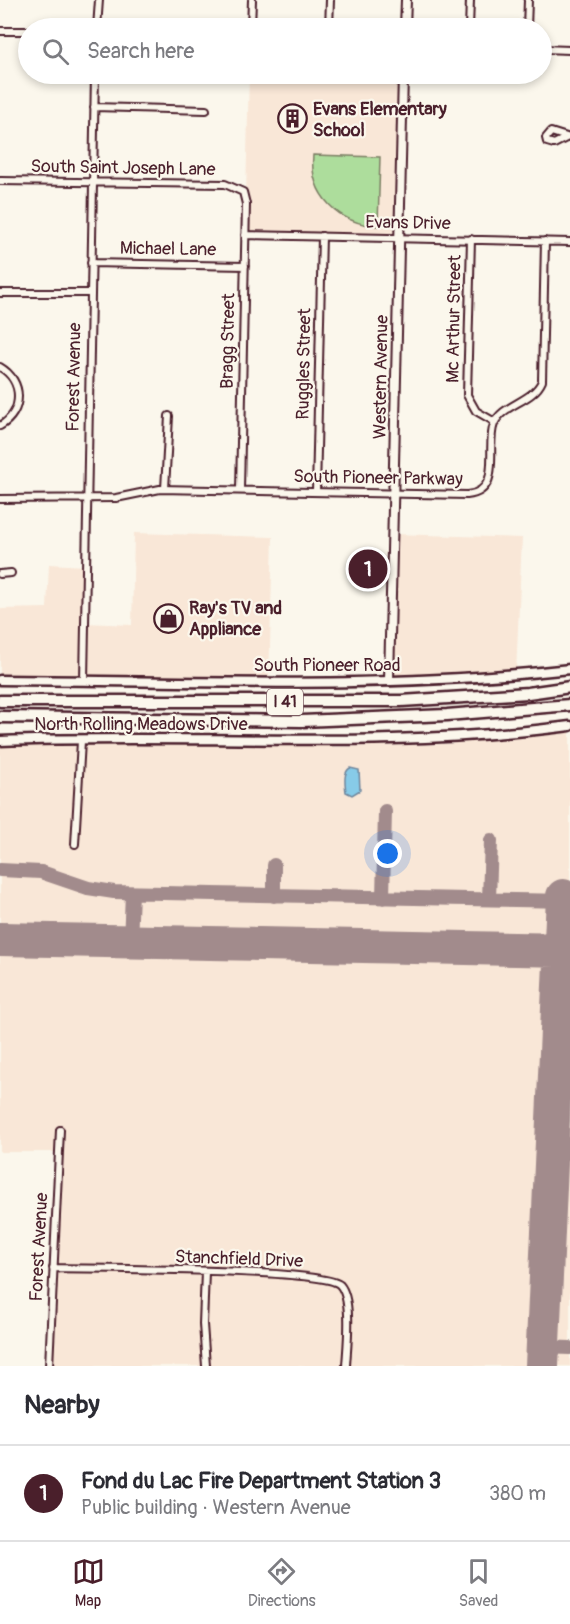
<!DOCTYPE html>
<meta charset="utf-8">
<style>
:root{--surface:#fff;--page:#f2f2f3;--text:#2b2b33;--muted:#7c7c81;--line:#e1e1e2;--accent:#4a1f2b}
body{margin:0;font-family:Pangolin,sans-serif;background:var(--page);color:var(--text)}
.you{position:absolute;left:388px;top:854px;width:21px;height:21px;margin:-15px;border:4px solid #fff;border-radius:50%;background:#1a73e8;box-shadow:0 0 0 9px #1a73e833}
.badge{display:grid;place-items:center;width:39px;height:39px;border-radius:50%;background:var(--accent);color:#fff;font-size:20px;font-weight:700}
.pin{position:absolute;translate:-50% -50%;border:3px solid #fff;box-shadow:0 2px 6px #0006}
.list{margin:0;padding:0;list-style:none}
h2{display:flex;justify-content:space-between;align-items:center;height:78px;margin:0;padding:0 24px;font-size:26px}
h2 small{font-size:20px;font-weight:400;color:var(--muted)}
.list li{display:grid;grid-template-columns:39px 1fr auto;gap:18px;align-items:center;box-sizing:border-box;height:96px;padding:0 24px;border-top:2px solid var(--line)}
.list b{display:block;font-size:22px;white-space:nowrap}
.list p{margin:0;font-size:20px;white-space:nowrap;color:var(--muted)}
.list em{font-size:20px;font-style:normal;color:var(--muted)}
.icon{flex:none;width:33px;height:33px;fill:none;stroke:currentColor;stroke-width:2;stroke-linecap:round;stroke-linejoin:round}
.map{position:relative;flex:none;width:570px;height:1366px;overflow:hidden}
.search{position:absolute;background:var(--surface);box-shadow:0 3px 9px #0003;left:18px;right:18px;top:18px;height:66px;display:flex;align-items:center;gap:15px;box-sizing:border-box;padding:0 21px;border-radius:33px;color:var(--muted);font-size:22px}
.sheet{height:174px;background:var(--surface)}
nav{display:flex;justify-content:space-around;align-items:center;box-sizing:border-box;height:84px;border-top:2px solid var(--line);background:var(--surface);font-size:16px;color:var(--muted)}
nav a{display:grid;justify-items:center;gap:3px}
nav .on{color:var(--accent)}
.map>svg:first-child{display:block}
.built{fill:#f9e7d7}
.green{fill:#addd9c;stroke:#7c7e64;stroke-width:1.5}
.water{fill:#87cbe8;stroke:#6f869c;stroke-width:1.5}
.lines{fill:none;stroke-linecap:round;stroke-linejoin:round}
.taxiway{stroke:#a28b8c;stroke-width:14}
.runway{stroke:#a28b8c;stroke-width:34}
.minor-casing{stroke:#4a1f2b;stroke-width:10}
.tertiary-casing{stroke:#4a1f2b;stroke-width:12}
.secondary-casing{stroke:#4a1f2b;stroke-width:13}
.motorway-casing{stroke:#4a1f2b;stroke-width:15}
.minor{stroke:#fbf7ec;stroke-width:6}
.tertiary{stroke:#fbf7ec;stroke-width:8}
.secondary{stroke:#fbf7ec;stroke-width:8}
.motorway{stroke:#fbf7ec;stroke-width:10}
.labels{text-anchor:middle;dominant-baseline:central;stroke-width:4.5;stroke-linejoin:round;paint-order:stroke}
.shield{fill:#fbf7ec;stroke:#7f6065;stroke-width:1.5}
.shield-label{font-size:16px;font-weight:bold;fill:#4a1f2b}
.poi-label{font-size:18px;font-weight:bold;fill:#4a1f2b;stroke:#fbf7ec;text-anchor:start}
.street-label{font-size:18px;fill:#4a1f2b;stroke:#fbf7ec}
</style>
<div class="map">
<svg width="570" height="1366" viewBox="0 0 570 1366">
<rect width="100%" height="100%" fill="#fbf7ec"/>
<filter id="ink" filterUnits="userSpaceOnUse"><feTurbulence type="fractalNoise" baseFrequency=".0167" numOctaves="2"/><feDisplacementMap in="SourceGraphic" scale="12" xChannelSelector="R" yChannelSelector="G"/><feConvolveMatrix kernelMatrix="1 2 1 2 8 2 1 2 1" color-interpolation-filters="sRGB"/></filter>
<g filter="url(#ink)">
<path class="built" d="M249,74H403L399,238L245,235Z
M134,533L273,537L269,682L0,680V609L47,608L49,564L86,566L85,623L132,625Z
M392,534L522,538L516,674L389,681Z
M570,732V1366H51L61,1152H0V741H343L332,747L445,744Z"/>
<path class="green" d="M313,155L380,157L378,226C339,224 309,195 313,155Z"/>
<path class="water" d="M350,768L359,770L360,790L352,795L346,792C345,784 343,772 350,768Z"/>
<g class="lines">
<path class="taxiway" d="M0,870L41,872L88,888L114,892L570,901
M274,896V865
M383,898L385,811
M489,899L491,840
M130,942L132,893
M556,1042H570
M542,1347L570,1348"/>
<path class="runway" d="M0,939L570,950
M542,1366L563,896"/>
<defs>
<path id="minor" d="M97,28L99,0
M251,28L252,0
M329,28L330,0
M469,28L470,0
M527,28L528,0
M0,31H28
M542,49L570,50
M94,107L206,110
M566,138L554,144L547,142L546,138L551,132L570,138
M0,181L225,184L243,192L246,204L240,490
M245,235L570,242
M471,239L467,395L476,411L495,422
M91,263L245,266
M0,293H91
M0,367C24,381 24,412 0,426
M165,489L169,416
M316,492L322,236
M0,499L116,498L160,489L467,495C504,491 485,447 494,424C502,404 533,402 542,381L545,241
M0,574L11,573
M84,680L95,74
M75,844L81,741
M53,1268C91,1269 324,1268 340,1285C353,1300 347,1347 346,1366
M205,1272L203,1324L206,1366
M49,1366L60,1130"/>
<path id="tertiary" d="M405,28L406,0
M389,681L403,74"/>
<path id="secondary" d="M0,680C190,681 381,690 570,669
M0,741C190,733 380,751 570,726"/>
<path id="motorway" d="M0,701H401L528,693L570,687
M0,717L302,721L447,715L570,705"/>
</defs>
<use href="#minor" class="minor-casing"/>
<use href="#tertiary" class="tertiary-casing"/>
<use href="#secondary" class="secondary-casing"/>
<use href="#motorway" class="motorway-casing"/>
<use href="#minor" class="minor"/>
<use href="#tertiary" class="tertiary"/>
<use href="#secondary" class="secondary"/>
<use href="#motorway" class="motorway"/>
</g>
</g>
<defs>
<symbol id="building-ring" viewBox="-11 -11 22 22"><circle r="9.5" fill="#fbf7ec" stroke="#4a1f2b" stroke-width="1.5"/><path d="M-4-6H4V6H1V3H-1V6H-4ZM-2.5-4.3h1.7v1.8h-1.7ZM.8-4.3h1.7v1.8H.8ZM-2.5-1h1.7V.8h-1.7ZM.8-1h1.7V.8H.8Z" fill="#4a1f2b"/></symbol>
<symbol id="shop-ring" viewBox="-11 -11 22 22"><circle r="9.5" fill="#fbf7ec" stroke="#4a1f2b" stroke-width="1.5"/><path d="M-5-2.5h2.3a2.7 3.5 0 0 1 5.4 0H5L5.5 6h-11ZM-1.5-2.5h3a1.5 2.3 0 0 0-3 0Z" fill="#4a1f2b"/></symbol>
</defs>
<g fill-rule="evenodd">
<use href="#building-ring" x="276" y="102" width="33" height="33"/>
<use href="#shop-ring" x="152" y="602" width="33" height="33"/>
</g>
<g class="labels">
<rect class="shield" x="267" y="689" width="36" height="26" rx="4.5"/>
<g class="shield-label">
<text x="285" y="702">I 41</text>
</g>
<g class="poi-label">
<text x="313" y="109">Evans Elementary<tspan x="313" dy="21">School</tspan></text>
<text x="189" y="608">Ray's TV and<tspan x="189" dy="21">Appliance</tspan></text>
</g>
<g class="street-label">
<text transform="translate(123 168) rotate(1)">South Saint Joseph Lane</text>
<text transform="translate(408 223) rotate(1)">Evans Drive</text>
<text transform="translate(168 249) rotate(1)">Michael Lane</text>
<text transform="translate(454 319) rotate(-89)">Mc Arthur Street</text>
<text transform="translate(228 341) rotate(-89)">Bragg Street</text>
<text transform="translate(304 364) rotate(-89)">Ruggles Street</text>
<text transform="translate(74 377) rotate(-89)">Forest Avenue</text>
<text transform="translate(381 377) rotate(-89)">Western Avenue</text>
<text transform="translate(378 478) rotate(1)">South Pioneer Parkway</text>
<text x="327" y="665">South Pioneer Road</text>
<text x="141" y="724">North Rolling Meadows Drive</text>
<text transform="translate(39 1247) rotate(-87)">Forest Avenue</text>
<text transform="translate(239 1259) rotate(2)">Stanchfield Drive</text>
</g>
</g>
</svg>
<div class="you"></div>
<div class="pin badge" style="left:368px;top:569px">1</div>
<div class="search"><svg class="icon" aria-label="search" viewBox="0 0 24 24"><circle cx="10" cy="10" r="6"/><path d="M15 15l6 6"/></svg>Search here</div>
</div>
<section class="sheet">
<h2>Nearby<small></small></h2>
<ul class="list">
<li><span class="badge">1</span><div><b>Fond du Lac Fire Department Station 3</b><p>Public building · Western Avenue</p></div><em>380 m</em></li>
</ul>
</section>
<nav>
<a class="on"><svg class="icon" aria-label="map" viewBox="0 0 24 24"><path d="M3 6l6-2 6 2 6-2v14l-6 2-6-2-6 2zM9 4v14M15 6v14"/></svg>Map</a>
<a><svg class="icon" aria-label="directions" viewBox="0 0 24 24"><path d="M12 3l9 9-9 9-9-9zM9 14v-3h6M13 9l2 2-2 2"/></svg>Directions</a>
<a><svg class="icon" aria-label="saved" viewBox="0 0 24 24"><path d="M7 4h10v16l-5-4-5 4z"/></svg>Saved</a>
</nav>
